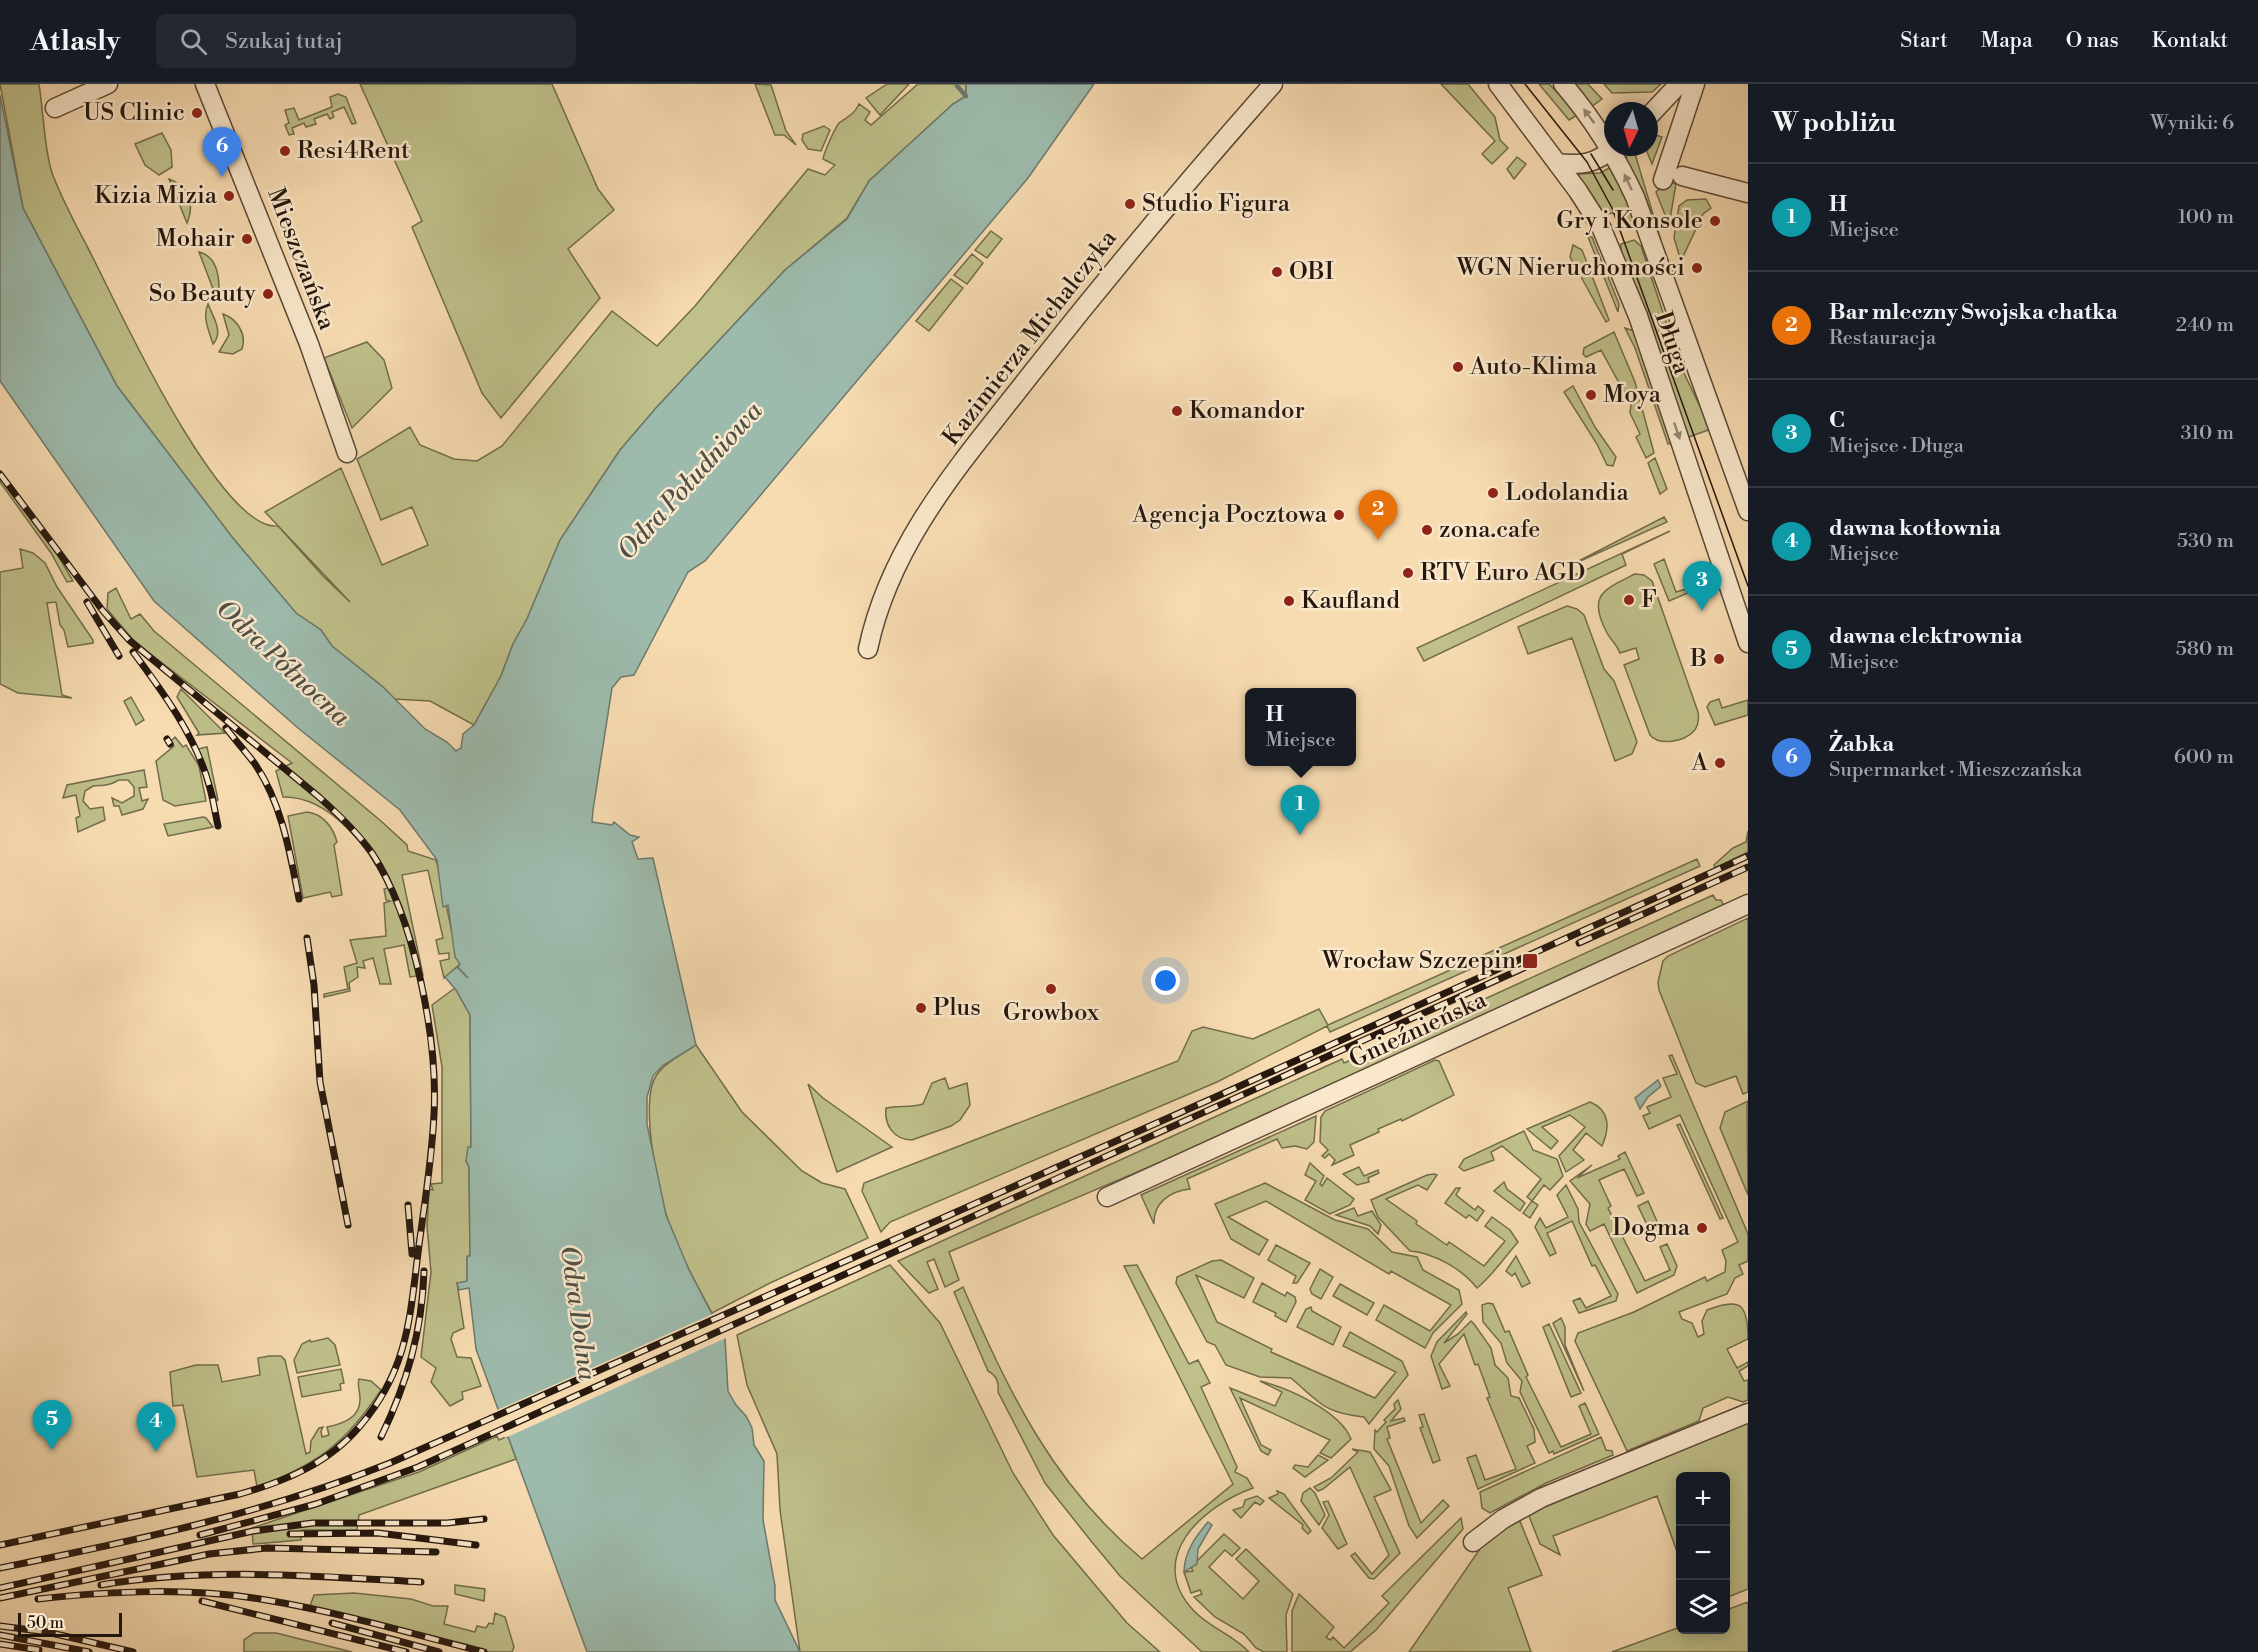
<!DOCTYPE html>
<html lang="pl">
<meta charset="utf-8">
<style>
:root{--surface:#171b24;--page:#242831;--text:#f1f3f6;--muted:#9ea1a6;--line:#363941;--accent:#7c3aed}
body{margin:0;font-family:"Libre Bodoni",serif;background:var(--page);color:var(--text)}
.controls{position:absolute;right:18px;bottom:18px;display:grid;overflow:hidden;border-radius:9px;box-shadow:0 3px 15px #0003}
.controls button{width:54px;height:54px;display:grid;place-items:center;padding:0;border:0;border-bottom:2px solid var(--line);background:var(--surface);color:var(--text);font:30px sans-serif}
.compass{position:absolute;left:1604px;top:18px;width:54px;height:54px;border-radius:50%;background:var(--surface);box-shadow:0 3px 15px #0003;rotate:185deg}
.scale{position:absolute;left:18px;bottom:15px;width:104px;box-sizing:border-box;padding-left:6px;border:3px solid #25170e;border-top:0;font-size:16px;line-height:21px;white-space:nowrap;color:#25170e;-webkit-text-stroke:4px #fae8cc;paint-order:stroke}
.you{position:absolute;left:1166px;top:897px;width:21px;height:21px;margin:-15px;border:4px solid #fff;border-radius:50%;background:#1a73e8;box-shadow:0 0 0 9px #1a73e833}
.badge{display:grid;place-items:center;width:39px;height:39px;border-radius:50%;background:var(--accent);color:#fff;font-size:20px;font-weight:700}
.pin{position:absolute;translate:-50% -50px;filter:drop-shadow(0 2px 3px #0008)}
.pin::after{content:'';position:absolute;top:32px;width:21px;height:18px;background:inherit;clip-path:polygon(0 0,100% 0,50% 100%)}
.popup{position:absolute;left:1245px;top:604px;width:111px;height:78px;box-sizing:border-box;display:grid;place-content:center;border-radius:9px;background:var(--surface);filter:drop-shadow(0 2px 4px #0005);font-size:20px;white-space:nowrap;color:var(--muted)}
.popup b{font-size:22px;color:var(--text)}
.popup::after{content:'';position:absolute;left:50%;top:100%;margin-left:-12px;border:12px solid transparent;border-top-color:var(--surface)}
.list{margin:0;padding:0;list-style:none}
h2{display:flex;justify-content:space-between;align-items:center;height:78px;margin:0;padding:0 24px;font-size:26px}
h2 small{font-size:20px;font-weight:400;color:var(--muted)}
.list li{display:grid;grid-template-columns:39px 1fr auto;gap:18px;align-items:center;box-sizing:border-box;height:108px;padding:0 24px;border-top:2px solid var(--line)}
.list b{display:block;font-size:22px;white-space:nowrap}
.list p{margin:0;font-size:20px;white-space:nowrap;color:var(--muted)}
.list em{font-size:20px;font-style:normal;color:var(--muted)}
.icon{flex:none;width:33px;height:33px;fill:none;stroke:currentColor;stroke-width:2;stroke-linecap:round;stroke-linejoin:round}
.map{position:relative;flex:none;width:1748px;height:1568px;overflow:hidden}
header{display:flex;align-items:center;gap:36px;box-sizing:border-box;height:84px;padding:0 30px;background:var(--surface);border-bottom:2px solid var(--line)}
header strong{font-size:28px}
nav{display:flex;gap:33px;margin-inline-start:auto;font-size:21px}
.search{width:420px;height:54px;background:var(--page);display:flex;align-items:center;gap:15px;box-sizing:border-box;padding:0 21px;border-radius:9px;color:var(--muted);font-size:22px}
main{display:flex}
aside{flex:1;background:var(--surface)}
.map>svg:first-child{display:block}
.green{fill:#bfc08a;stroke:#726c4c;stroke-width:1.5}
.water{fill:#9dbbad;stroke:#6d796d;stroke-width:1.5}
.pier{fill:#f7dbb1}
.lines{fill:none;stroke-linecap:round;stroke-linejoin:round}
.stream{stroke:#6d796d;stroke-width:4.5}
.minor-casing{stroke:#5a4837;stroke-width:21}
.minor{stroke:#fae8cc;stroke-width:18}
.tram{stroke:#25170e;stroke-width:1.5}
.rail-casing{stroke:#25170e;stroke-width:7}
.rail{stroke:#fae8cc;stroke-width:4.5;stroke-dasharray:14;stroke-linecap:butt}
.oneway{fill:#9a8a76}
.poi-dot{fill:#8f2418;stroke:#fae8cc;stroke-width:2}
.labels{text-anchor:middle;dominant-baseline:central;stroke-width:5;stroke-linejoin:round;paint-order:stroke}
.poi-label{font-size:24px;fill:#25170e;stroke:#fae8cc;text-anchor:start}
.street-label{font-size:24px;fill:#25170e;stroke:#fae8cc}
.water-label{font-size:26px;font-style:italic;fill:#4f5046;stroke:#fae8cc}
</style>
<header>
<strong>Atlasly</strong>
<div class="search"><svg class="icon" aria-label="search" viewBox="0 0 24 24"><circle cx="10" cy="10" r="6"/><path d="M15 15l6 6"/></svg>Szukaj tutaj</div>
<nav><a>Start</a><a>Mapa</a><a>O nas</a><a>Kontakt</a></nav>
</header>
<main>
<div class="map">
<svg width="1748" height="1568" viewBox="0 0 1748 1568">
<rect width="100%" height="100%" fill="#f7dbb1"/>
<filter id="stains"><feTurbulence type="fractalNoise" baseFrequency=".00333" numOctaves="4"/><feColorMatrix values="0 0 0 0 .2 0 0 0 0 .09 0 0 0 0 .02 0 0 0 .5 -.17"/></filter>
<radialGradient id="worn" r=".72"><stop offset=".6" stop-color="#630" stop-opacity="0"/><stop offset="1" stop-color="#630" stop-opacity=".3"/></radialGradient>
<path class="green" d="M0,0H39C43,24 45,74 54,94C66,125 84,155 98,184C122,232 222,448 278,442L323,492L350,518L265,428L341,384L382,481L428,461L412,423L381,436L357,375L410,343L420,361L454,375L477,377L502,362L612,227L657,262L695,222L808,85L825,91L835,81L823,75C824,68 836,42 839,39C848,32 854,31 859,20L870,28L865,36L871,41L918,0H966V12L953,20L869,97L847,134L785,186L656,324L620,366L560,456L527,535L513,560L501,592L474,641L430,617L394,615L383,603L332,562L321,546L296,529L232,453L117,302L23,124Z
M360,0H552L598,105L614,126L568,165L600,214L501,334L482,309L412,143L422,137Z
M755,0L771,1L786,47L796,61L784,51H775Z
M887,0H909L880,31L866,14Z
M1441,0H1468L1495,33L1500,56L1508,64L1492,80L1482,70L1495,57Z
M1539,0H1549L1579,30L1569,36Z
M1573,0H1588L1602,15L1591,23Z
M1604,0H1661L1652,8L1612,9Z
M338,10L346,13L356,39L352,40L344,23L332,28L334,33L330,35L327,30L314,35L316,40L306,43L304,39L292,44L294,50L289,51L285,41L289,39L285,26L294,24L299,36L332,23L330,13Z
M824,42L830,46L821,67L808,65L802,56L803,50Z
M162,49L171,66L172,83L159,91L145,81L135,60Z
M1650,49L1662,53L1652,80L1645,63H1649Z
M1628,63H1633L1664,167L1626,77Z
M1517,73L1526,80L1514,95L1507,85Z
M1611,83L1639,141L1627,136L1623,127L1603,131L1575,90L1600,89Z
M169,95C189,102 195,120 187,139Z
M1666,97L1676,100L1669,141L1656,108Z
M1706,115L1711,124L1703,130L1681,177L1674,154L1679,122L1687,116Z
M991,147L1002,155L987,174L975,166Z
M1588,153H1592L1619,220L1618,228Z
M1634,156L1641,162L1681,283L1711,345L1686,354L1639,209L1621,168V160Z
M1573,161L1582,166L1609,236L1606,238L1570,173Z
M199,168C216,172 219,190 219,205L215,210Z
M972,170L983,179L967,200L954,191Z
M951,195L963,204L929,247L916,237Z
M208,220C213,233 224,248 213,260C209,247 202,233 208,220Z
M223,230C237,235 247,250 242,265L233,270L219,268L229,251Z
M1625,244L1634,247L1673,359L1668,360L1635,264Z
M1614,248L1635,298L1654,369L1646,374L1636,353L1640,350L1630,329L1631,321L1601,266L1586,273L1583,270L1584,264Z
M367,258L384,276L392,304L352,344L324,274Z
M1573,302L1595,343L1616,373L1613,382L1607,381L1597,360L1564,308Z
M1655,374L1667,405L1660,410L1648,379Z
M2,395L53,463L73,497L67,498L51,469L0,398Z
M1664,433L1667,438L1567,483Z
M1670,447L1622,470L1626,481L1424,577L1417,564Z
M20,465L33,469L45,479L57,503L93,556V559L68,563L64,546L60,541L56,518L47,519L62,611L72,614L18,609L0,600V488L23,484Z
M1664,475L1676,508L1696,502L1697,505L1669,517L1654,480Z
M1635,490L1644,491L1652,497L1698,628C1699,634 1699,641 1694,647C1684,658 1659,662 1650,651L1624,581L1639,575L1636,564L1620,569C1617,561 1611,556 1607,549C1587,511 1603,506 1635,490Z
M116,504L131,535L140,530L154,547L381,737L407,761L408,767L436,776C446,812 449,844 460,880L444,894L440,877L449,875V869L439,870L436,856L443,854L428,786L402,791L423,891L410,893L404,861L384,865L391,900H380L373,874L363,877L365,884L357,883L358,893L349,899L350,907L324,913V910L348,905L344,883L357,879L350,856L386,852L384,819L390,817L386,816L384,805L388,804C370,764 330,712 283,713L276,687L292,679L135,558L107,525L108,509Z
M1567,522L1577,525L1584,531L1604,585L1614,597L1635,652L1637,658L1632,670L1615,677L1572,554L1528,570L1518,543Z
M181,605L225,649L197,651L199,649L177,613Z
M131,613L144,636L136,641L124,617Z
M1719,615L1722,624L1748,616V631L1715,641L1707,623L1710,618Z
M175,653L183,663L186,661L199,682L206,717L175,722L163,716L156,677L174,662L171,657Z
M207,663L218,716L217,717L198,665Z
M144,686L147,703L139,704L142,717L148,715L143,725L122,731L119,722H114L112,714L122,719L134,712V703L128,696H119C108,702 105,701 93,702L85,707L83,717L90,725L103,723L105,736L78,748L76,734L80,732L76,711L63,714L67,701Z
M307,728C323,730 333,743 337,758L334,761L342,811L332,813L330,808L303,814L288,732Z
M203,733L206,734L213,743L168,752L164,740Z
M1748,747V768L1715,784L1714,781L1733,764L1746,758Z
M1697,775L1700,782L1330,948L1327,942L1217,998L890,1138L881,1148L862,1107L864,1099L1178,977L1192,947L1203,943L1253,955L1319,925L1328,941Z
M1713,811L1716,816H1721L1724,822L1222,1052L949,1168L959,1196L945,1203L934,1175L927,1178L938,1205L929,1209L898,1177L1342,975L1344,979Z
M1748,834V1008L1743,1010L1736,992L1705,1003L1696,999L1659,906L1658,898L1663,877L1668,872Z
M455,904L470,931L471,1064L466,1077L469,1083L470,1172L467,1173V1198L457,1199L464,1244L453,1249L451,1255L457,1273L471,1274L481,1302L462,1308L463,1315L450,1322L431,1298L436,1284L421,1273L431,1188L427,1142L429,1105L433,1106L431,1100L442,1099V983L432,921Z
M696,961L742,1028L802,1087L822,1099L845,1105L868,1154L770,1199L712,1229C695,1198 678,1167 667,1133C657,1105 640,1017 656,992C664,979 683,970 696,961Z
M1672,971L1748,1150V1177L1739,1181L1743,1190L1735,1194L1727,1210L1679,1228L1682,1235L1692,1239L1698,1253L1704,1250L1702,1237L1707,1226C1740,1213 1748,1219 1748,1255L1727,1265L1737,1284L1748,1278V1282L1739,1287L1744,1297L1748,1296V1316L1743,1318L1728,1313L1703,1324L1699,1337L1627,1367L1575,1257L1578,1249L1634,1228L1705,1193L1707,1197L1725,1188L1726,1177L1722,1166L1738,1158L1680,1031L1649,1045L1643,1032L1650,1029L1647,1023L1671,1013L1663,994L1677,990L1669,972Z
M1435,976L1439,977L1454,1011L1402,1037L1401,1035L1378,1045L1379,1048L1350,1061L1354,1071L1332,1081L1335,1076L1329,1070L1325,1074L1322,1072L1328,1066L1320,1058L1321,1033L1325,1027Z
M945,994L949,1005L967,999L970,1021L960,1036L951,1042L912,1056C894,1056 884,1041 886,1024C899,1021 910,1024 923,1020L932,999Z
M808,1000L823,1014L892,1063L837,1088Z
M1748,1017L1747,1022L1748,1111L1720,1044L1725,1028Z
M1590,1018C1610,1026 1610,1044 1602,1062L1586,1049L1573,1066L1584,1076L1566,1088L1559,1072L1585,1043L1570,1031L1542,1043L1558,1057L1551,1065L1527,1045Z
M1316,1032L1314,1058L1307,1065L1295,1062L1282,1064L1277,1055L1187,1095L1190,1105C1170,1107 1153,1119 1154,1140L1141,1111Z
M1680,1040L1723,1134L1720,1135L1677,1041Z
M1524,1047L1533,1066L1557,1075L1563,1092L1550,1106L1544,1101L1532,1117L1538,1121L1530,1134L1523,1129L1532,1117L1527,1113L1541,1095L1502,1062L1491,1068L1494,1076L1464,1087L1459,1083L1464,1075Z
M1625,1068L1644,1109L1637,1112L1624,1085L1599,1096L1611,1122L1608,1124L1645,1197L1670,1186L1660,1163L1667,1160L1677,1182L1674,1191L1637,1209L1604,1140L1590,1147L1586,1140L1590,1120L1570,1097L1592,1081L1577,1094L1620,1075L1618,1072Z
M1310,1079L1324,1092L1320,1100L1322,1102L1327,1094L1354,1115L1350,1121L1330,1130L1305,1116L1316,1097L1305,1091Z
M1359,1083L1364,1092L1378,1086L1379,1089L1368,1094L1369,1098L1357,1101L1343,1090Z
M1434,1090L1437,1091L1427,1106L1418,1101L1386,1115L1417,1137L1416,1140L1447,1161L1449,1158L1484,1182L1505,1157L1485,1142L1492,1133L1510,1146L1518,1158C1504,1174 1493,1191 1477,1204C1462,1185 1434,1169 1410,1167L1378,1133L1371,1116L1427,1091Z
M1504,1098L1507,1105L1525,1119L1520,1127L1494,1107Z
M1265,1099L1335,1136L1368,1145L1392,1168L1417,1173L1423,1186L1459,1206L1462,1220L1433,1249L1425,1264L1376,1236L1384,1221L1430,1247L1451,1221L1391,1187L1389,1190L1266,1117L1228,1133L1268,1156L1259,1171L1231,1155L1215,1120Z
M1566,1101L1578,1125L1579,1138L1618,1210L1616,1217L1579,1229L1573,1217L1580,1214L1586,1224L1611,1212L1595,1181L1592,1182L1572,1137L1547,1149L1556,1169L1550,1172L1535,1143L1540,1134L1546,1144L1568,1133L1557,1111Z
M1456,1104H1460L1456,1111L1475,1126L1478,1122L1484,1127L1477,1137L1469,1131L1466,1134L1445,1119Z
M1648,1117L1663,1151L1656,1154L1652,1146L1650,1147L1638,1122Z
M1354,1124L1358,1132L1372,1127L1381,1141L1378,1150L1370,1142L1336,1131Z
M1276,1161L1310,1179L1297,1199H1293L1296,1192L1268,1176Z
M1516,1172L1530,1199L1522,1203L1515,1189L1512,1192L1506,1187Z
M1221,1176L1254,1194L1244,1214L1196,1191L1217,1238L1272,1265L1271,1268L1375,1314L1396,1288L1343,1262L1350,1248L1402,1277L1408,1291L1369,1340L1364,1333C1324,1329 1320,1319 1291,1294L1260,1293L1226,1281L1215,1261L1207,1258L1176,1199L1177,1193L1212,1177Z
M890,1181L940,1239L1013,1389L1053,1451L1127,1539L1160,1568H800L780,1426L777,1370L747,1301L737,1251Z
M1137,1181L1189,1280L1198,1276L1210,1299L1201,1303L1237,1383L1235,1388L1247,1394L1253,1404C1203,1422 1144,1474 1194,1527C1210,1544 1232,1550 1249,1568H1202L1120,1492L1091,1457L1045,1399L998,1308C999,1298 997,1292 988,1287L954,1208L963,1203C1009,1308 1052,1400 1142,1475L1233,1400L1124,1182Z
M1320,1185L1333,1193L1321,1215L1312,1210L1310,1205Z
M1262,1199L1285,1212L1287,1208L1295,1213L1296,1218L1286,1238L1275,1232L1276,1229L1253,1218Z
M1340,1200L1374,1219L1367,1231L1333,1212Z
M1488,1219L1493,1220L1505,1248L1509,1247L1528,1291L1526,1293L1561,1363L1591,1350L1579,1322L1585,1319L1599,1350L1554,1370L1553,1367L1549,1369L1520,1308L1522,1297L1507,1279L1501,1259L1483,1238L1482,1221Z
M1311,1223L1312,1227L1341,1243L1333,1261L1297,1243L1306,1225Z
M1466,1228L1467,1230L1444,1259L1458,1250L1471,1237L1474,1240L1491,1264L1495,1281L1508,1294L1511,1312L1519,1314L1534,1345L1535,1358L1527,1362L1535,1379L1478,1405L1467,1374L1476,1371L1485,1396L1516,1385L1487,1314L1490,1313L1478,1280L1475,1281L1464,1250L1439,1280L1450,1302L1442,1305L1431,1272L1437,1258Z
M1561,1234L1565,1243V1261L1584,1307L1553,1239Z
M1549,1240L1581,1309L1571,1313L1543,1243Z
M328,1254L335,1261L340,1281L297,1289L294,1276L302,1260L310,1256L311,1258Z
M269,1272H281L285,1276L306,1370L310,1368L311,1357L319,1344L323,1343L321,1347L322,1353L329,1351L327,1343C342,1340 361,1334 360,1314C360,1307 357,1302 359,1295L371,1297L381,1306C346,1359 318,1380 257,1403L254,1386L197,1393L183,1321L173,1322L170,1288L196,1281H218L222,1298L260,1291L258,1274Z
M341,1285L344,1299L340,1300L341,1306L302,1313L298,1293Z
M1260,1297C1288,1304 1340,1327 1351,1355L1331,1374L1320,1369L1330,1356L1240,1314L1261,1361L1271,1366L1268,1371L1261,1367L1230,1304L1275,1322L1282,1308Z
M1398,1316L1401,1325L1391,1337L1404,1334L1405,1337L1387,1343L1390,1354L1387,1355L1421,1439L1443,1416L1449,1422L1417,1454L1409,1442L1389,1382L1374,1365L1375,1346L1377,1348L1386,1338L1384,1336L1395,1325L1394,1320Z
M1424,1330L1440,1376L1433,1379L1420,1344L1423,1343L1419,1331Z
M1748,1338V1505L1726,1514V1392H1680V1476L1657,1412L1553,1452L1560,1471L1540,1460L1529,1432L1541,1423Z
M497,1352L499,1356L508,1352L516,1375L359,1431L357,1446H302L301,1456L253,1460L252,1444L419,1388Z
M1601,1353L1606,1366L1612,1367L1613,1371L1546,1399L1490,1429L1482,1424L1480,1408Z
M1352,1365L1370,1368L1391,1406L1374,1413L1400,1469L1374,1495L1369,1494L1351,1472L1355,1469L1372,1490L1389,1471L1350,1383L1323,1405L1318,1407L1314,1403L1331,1394L1358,1368Z
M1318,1371L1328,1376L1305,1393L1293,1384L1295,1381L1308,1383Z
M1310,1404L1315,1409L1325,1431L1319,1441L1301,1417L1303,1409Z
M1277,1407L1284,1410L1311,1447L1308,1450L1302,1444L1303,1441L1269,1414L1278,1410Z
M1257,1412L1264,1417L1260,1421L1255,1418L1241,1434L1233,1426L1243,1423L1245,1416Z
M1328,1417L1347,1460L1338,1465L1322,1444L1329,1431L1323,1418Z
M1461,1434L1463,1445L1376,1546L1350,1568H1292V1527L1299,1510L1334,1543L1326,1553L1330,1556L1333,1553L1344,1564L1389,1519L1382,1512Z
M1519,1435L1542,1491L1508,1504L1531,1568H1409L1482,1462L1489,1453Z
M1224,1450L1240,1464L1232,1472L1225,1466L1209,1483L1243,1515L1259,1497L1236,1475L1246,1465L1293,1510L1286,1531L1287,1568H1264L1256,1564L1244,1550L1215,1533L1194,1513L1202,1510L1200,1506L1191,1509L1184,1488L1193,1487L1191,1483Z
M455,1501L485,1505L484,1517L455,1510Z
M354,1509L411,1515L433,1522H448L444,1540L475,1548L477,1542L486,1544L489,1539L493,1540L495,1529L505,1533L514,1563L512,1568H486L310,1522L314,1511Z
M1748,1518V1568H1612L1680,1543V1546H1726V1526Z
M254,1549H276L352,1568H244V1556Z"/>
<path class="water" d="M966,0H1094L1028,94L705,477L688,488L634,591L621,593L612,604L593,726L592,738L612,741L614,738L630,751L639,753L632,758L638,775L653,774L696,961L662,982L653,992L647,1013V1040L666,1131L689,1186L725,1255L728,1307L736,1321L746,1332L752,1344L754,1361L764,1377L763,1436L775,1502V1516L800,1568H587L476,1265L469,1204L459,1206L457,1199L467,1197V1172H470L469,1083L466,1077L468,1063H471L470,931L456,906L445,893L457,883L468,894L458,883L460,880L455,873L448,821L443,823L437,776L400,726L298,644L154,517L0,297V11L23,124L117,302L232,453L296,529L321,546L332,562L383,603L425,645L447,658L456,667L461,664L463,650L474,641L501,592L513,560L527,535L560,456L620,366L656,324L785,186L847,135L869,97L953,20L966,12Z
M1658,996L1661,1002L1648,1013L1640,1025L1635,1014Z
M1208,1438L1212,1441L1198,1465L1197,1480L1184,1488C1184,1468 1196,1452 1208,1438Z"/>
<path class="pier" d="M715,1229L728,1253L505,1354L495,1327Z"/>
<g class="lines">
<path class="stream" d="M957,2L966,12"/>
<defs>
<path id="minor" d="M205,0L309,260L347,369
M1498,0L1578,107L1601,143L1638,232L1748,559
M1563,0C1593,35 1616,72 1635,113L1748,427
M55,24L108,0
M1649,32L1679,0
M1557,79C1582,82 1595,80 1615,63
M1682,92L1748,109
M1663,96L1695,0
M868,565C891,456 965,375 1031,290C1109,191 1189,95 1273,0
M1107,1113L1748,820
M1473,1458L1503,1435L1541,1414L1748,1329"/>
</defs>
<use href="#minor" class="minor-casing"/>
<use href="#minor" class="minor"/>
<path class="tram" d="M1525,0L1587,78L1612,124L1748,502
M1591,70L1613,106"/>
<defs>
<path id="rail" d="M0,390L103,527L129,556L319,713C338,730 357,748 372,769C414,833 438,954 434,1030C432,1074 425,1117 419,1161C410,1231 409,1285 360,1342C329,1379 286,1397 240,1410L0,1461
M87,518L119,572
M133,568C163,608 196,653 209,701C213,714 215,728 218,742
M226,644C235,656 246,668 255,680C282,720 290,769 299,815
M167,655L170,660
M307,854L314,901L320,998L348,1141
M1579,859L1748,783
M408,1121L412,1170
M381,1353C407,1299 422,1248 424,1187
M290,1450L378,1449L476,1461
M200,1451L316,1420L418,1383L1530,881
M0,1484C133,1457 263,1430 390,1379L1220,1011L1748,772
M101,1501C207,1483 313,1492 421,1498
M0,1504L253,1447L313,1439H447L484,1435
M0,1514L209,1470L267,1464L436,1468
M38,1515C113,1507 191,1503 266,1516C339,1528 412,1550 484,1568
M202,1517L406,1568
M332,1539L439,1568
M0,1542L47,1548L133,1568
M0,1551L89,1568
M0,1560L39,1566"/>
</defs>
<use href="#rail" class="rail-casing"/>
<use href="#rail" class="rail"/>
</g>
<defs><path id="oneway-solid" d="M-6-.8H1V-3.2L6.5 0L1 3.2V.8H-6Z" transform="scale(1.5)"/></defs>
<g class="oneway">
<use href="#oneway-solid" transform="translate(1589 32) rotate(-127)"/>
<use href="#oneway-solid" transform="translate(1628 98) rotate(-115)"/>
<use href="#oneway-solid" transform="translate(1677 347) rotate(71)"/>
</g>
<g class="poi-dot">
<circle cx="197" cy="29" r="6"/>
<circle cx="285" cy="67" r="6"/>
<circle cx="229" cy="112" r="6"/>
<circle cx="1130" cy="120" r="6"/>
<circle cx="1715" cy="137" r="6"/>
<circle cx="247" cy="155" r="6"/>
<circle cx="1697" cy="184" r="6"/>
<circle cx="1277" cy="188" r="6"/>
<circle cx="268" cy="210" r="6"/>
<circle cx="1458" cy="283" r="6"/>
<circle cx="1591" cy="311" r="6"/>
<circle cx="1177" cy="327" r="6"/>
<circle cx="1493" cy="409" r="6"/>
<circle cx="1339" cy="431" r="6"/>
<circle cx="1427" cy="446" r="6"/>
<circle cx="1408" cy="489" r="6"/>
<circle cx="1629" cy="516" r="6"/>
<circle cx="1289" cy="517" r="6"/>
<circle cx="1719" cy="575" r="6"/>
<circle cx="1720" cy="679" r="6"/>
<rect x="1522" y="869" width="16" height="16" rx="3"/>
<circle cx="1051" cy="905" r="6"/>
<circle cx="921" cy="924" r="6"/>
<circle cx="1702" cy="1144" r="6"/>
</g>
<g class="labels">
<g class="poi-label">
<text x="185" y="29" text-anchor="end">US Clinic</text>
<text x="297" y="67">Resi4Rent</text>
<text x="217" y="112" text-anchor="end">Kizia Mizia</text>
<text x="1142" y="120">Studio Figura</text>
<text x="1703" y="137" text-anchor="end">Gry i Konsole</text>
<text x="235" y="155" text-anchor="end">Mohair</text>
<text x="1685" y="184" text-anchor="end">WGN Nieruchomości</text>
<text x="1289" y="188">OBI</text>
<text x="256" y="210" text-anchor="end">So Beauty</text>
<text x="1470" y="283">Auto-Klima</text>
<text x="1603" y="311">Moya</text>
<text x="1189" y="327">Komandor</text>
<text x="1505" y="409">Lodolandia</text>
<text x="1327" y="431" text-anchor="end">Agencja Pocztowa</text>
<text x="1439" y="446">zona.cafe</text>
<text x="1420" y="489">RTV Euro AGD</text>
<text x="1641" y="516">F</text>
<text x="1301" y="517">Kaufland</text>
<text x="1707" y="575" text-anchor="end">B</text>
<text x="1708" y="679" text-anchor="end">A</text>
<text x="1516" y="877" text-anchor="end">Wrocław Szczepin</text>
<text x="933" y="924">Plus</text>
<text x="1051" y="929" text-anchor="middle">Growbox</text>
<text x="1690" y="1144" text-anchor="end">Dogma</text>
</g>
<g class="street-label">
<text transform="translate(301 175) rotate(69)">Mieszczańska</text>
<text transform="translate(1030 254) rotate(-52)">Kazimierza Michalczyka</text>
<text transform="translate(1672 259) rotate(71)">Długa</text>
<text transform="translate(1418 946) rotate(-25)">Gnieźnieńska</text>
</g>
<g class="water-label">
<text transform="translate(690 397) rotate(-48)">Odra Południowa</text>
<text transform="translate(283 579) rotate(43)">Odra Północna</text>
<text transform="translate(578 1229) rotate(82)">Odra Dolna</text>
</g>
</g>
<rect width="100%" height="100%" filter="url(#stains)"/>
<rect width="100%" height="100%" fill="url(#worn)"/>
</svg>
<div class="controls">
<button>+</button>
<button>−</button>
<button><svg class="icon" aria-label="layers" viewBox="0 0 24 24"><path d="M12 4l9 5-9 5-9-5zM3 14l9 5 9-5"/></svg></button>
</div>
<svg class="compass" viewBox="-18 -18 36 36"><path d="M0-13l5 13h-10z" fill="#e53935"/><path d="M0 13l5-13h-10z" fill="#9ea1a6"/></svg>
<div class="scale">50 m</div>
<div class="you"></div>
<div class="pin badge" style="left:1300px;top:751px;background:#0f9aa8">1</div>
<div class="popup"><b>H</b>Miejsce</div>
<div class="pin badge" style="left:1378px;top:456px;background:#e8710a">2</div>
<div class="pin badge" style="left:1702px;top:527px;background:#0f9aa8">3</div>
<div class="pin badge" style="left:156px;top:1368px;background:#0f9aa8">4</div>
<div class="pin badge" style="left:52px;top:1366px;background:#0f9aa8">5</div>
<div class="pin badge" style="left:222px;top:93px;background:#3f7fe0">6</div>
</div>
<aside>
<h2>W pobliżu<small>Wyniki: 6</small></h2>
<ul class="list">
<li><span class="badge" style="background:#0f9aa8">1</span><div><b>H</b><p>Miejsce</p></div><em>100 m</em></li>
<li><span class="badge" style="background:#e8710a">2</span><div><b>Bar mleczny Swojska chatka</b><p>Restauracja</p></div><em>240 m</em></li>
<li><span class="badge" style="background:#0f9aa8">3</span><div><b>C</b><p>Miejsce · Długa</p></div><em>310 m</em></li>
<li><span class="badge" style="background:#0f9aa8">4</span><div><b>dawna kotłownia</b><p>Miejsce</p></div><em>530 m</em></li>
<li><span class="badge" style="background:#0f9aa8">5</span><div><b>dawna elektrownia</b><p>Miejsce</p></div><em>580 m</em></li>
<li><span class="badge" style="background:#3f7fe0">6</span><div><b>Żabka</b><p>Supermarket · Mieszczańska</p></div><em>600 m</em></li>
</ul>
</aside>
</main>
